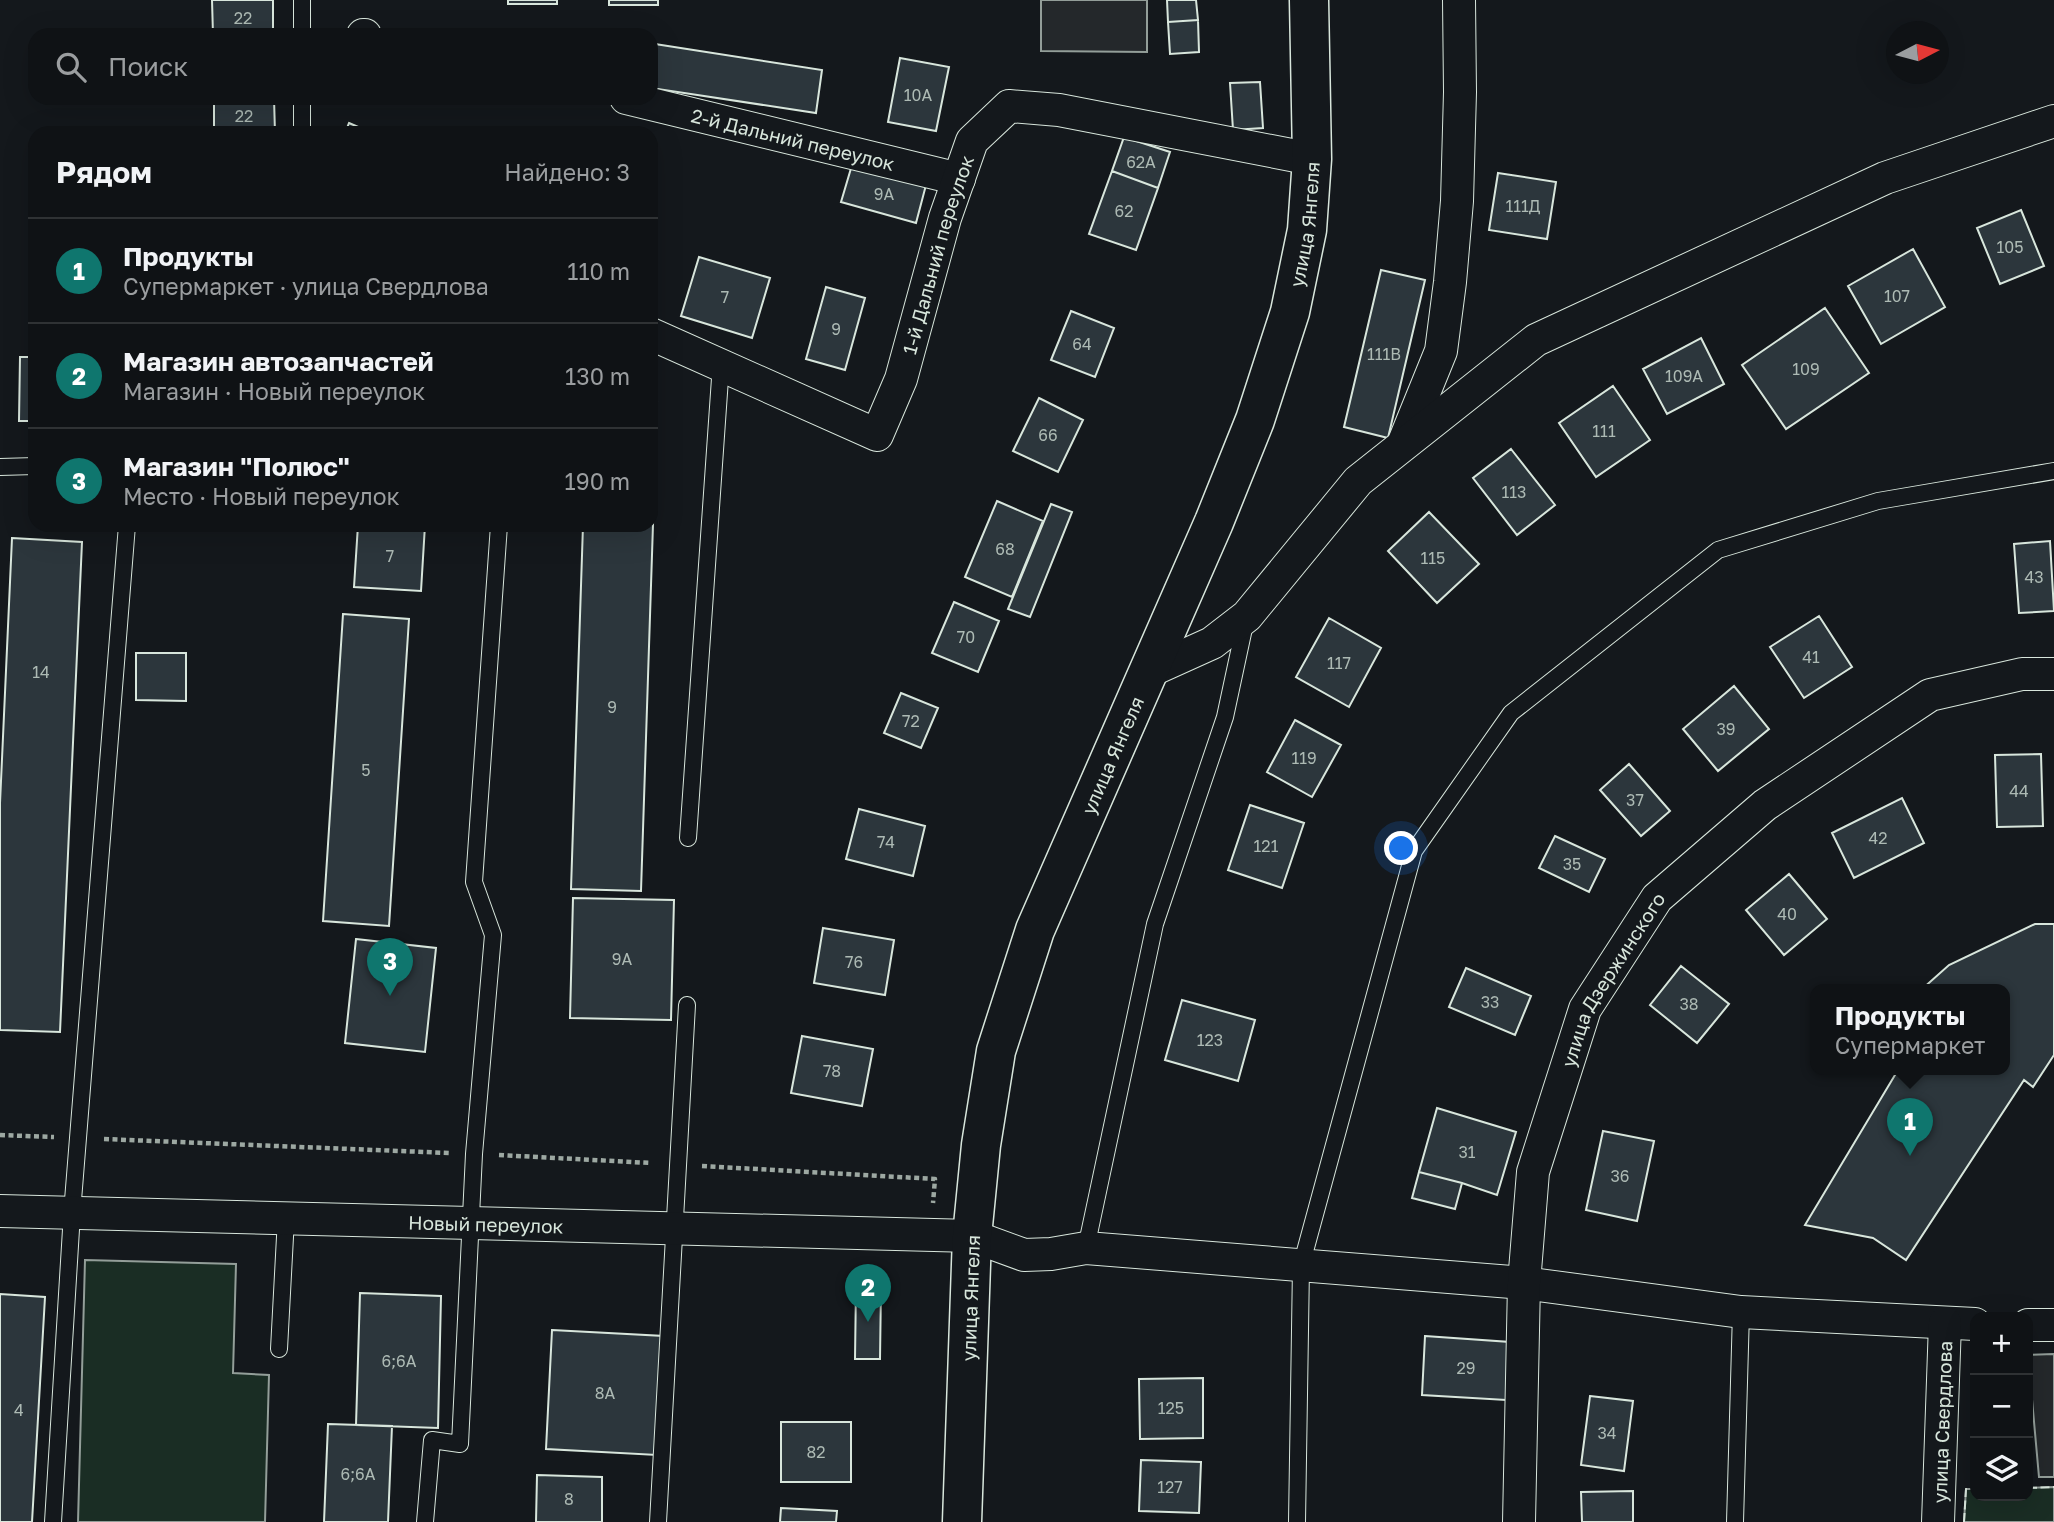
<!DOCTYPE html>
<html lang="ru">
<meta charset="utf-8">
<style>
:root{--surface:#0f1215;--page:#181b1e;--text:#f1f3f6;--muted:#9b9ea0;--line:#2f3234;--accent:#0f766e}
body{margin:0;font-family:"Golos Text",sans-serif;background:var(--page);color:var(--text)}
.controls{position:absolute;right:21px;bottom:21px;display:grid;overflow:hidden;border-radius:14px;box-shadow:0 7px 28px #0002}
.controls button{width:63px;height:63px;display:grid;place-items:center;padding:0;border:0;border-bottom:2px solid var(--line);background:var(--surface);color:var(--text);font:35px sans-serif}
.compass{position:absolute;left:1886px;top:21px;width:63px;height:63px;border-radius:50%;background:var(--surface);box-shadow:0 7px 28px #0002;rotate:84deg}
.you{position:absolute;left:1402px;top:849px;width:24px;height:24px;margin:-18px;border:5px solid #fff;border-radius:50%;background:#1a73e8;box-shadow:0 0 0 10px #1a73e833}
.badge{display:grid;place-items:center;width:46px;height:46px;border-radius:50%;background:var(--accent);color:#fff;font-size:23px;font-weight:700}
.pin{position:absolute;translate:-50% -58px;filter:drop-shadow(0 2px 4px #0008)}
.pin::after{content:'';position:absolute;top:37px;width:24px;height:21px;background:inherit;clip-path:polygon(0 0,100% 0,50% 100%)}
.popup{position:absolute;left:1810px;top:984px;width:200px;height:91px;box-sizing:border-box;display:grid;place-content:center;border-radius:14px;background:var(--surface);filter:drop-shadow(0 2px 5px #0005);font-size:23px;white-space:nowrap;color:var(--muted)}
.popup b{font-size:26px;color:var(--text)}
.popup::after{content:'';position:absolute;left:50%;top:100%;margin-left:-14px;border:14px solid transparent;border-top-color:var(--surface)}
.list{margin:0;padding:0;list-style:none}
h2{display:flex;justify-content:space-between;align-items:center;height:91px;margin:0;padding:0 28px;font-size:30px}
h2 small{font-size:23px;font-weight:400;color:var(--muted)}
.list li{display:grid;grid-template-columns:46px 1fr auto;gap:21px;align-items:center;box-sizing:border-box;height:105px;padding:0 28px;border-top:2px solid var(--line)}
.list b{display:block;font-size:26px;white-space:nowrap}
.list p{margin:0;font-size:23px;white-space:nowrap;color:var(--muted)}
.list em{font-size:23px;font-style:normal;color:var(--muted)}
.icon{flex:none;width:38px;height:38px;fill:none;stroke:currentColor;stroke-width:2;stroke-linecap:round;stroke-linejoin:round}
.map{position:relative;flex:none;width:2054px;height:1522px;overflow:hidden}
.search{position:absolute;background:var(--surface);box-shadow:0 7px 28px #0002;left:28px;top:28px;width:630px;height:77px;display:flex;align-items:center;gap:18px;box-sizing:border-box;padding:0 24px;border-radius:21px;color:var(--muted);font-size:26px}
.panel{position:absolute;background:var(--surface);box-shadow:0 7px 28px #0002;left:28px;top:126px;width:630px;height:406px;border-radius:21px}
.map>svg:first-child{display:block}
.green{fill:#1a2d24;stroke:#939e99;stroke-width:2}
.parking{fill:#24282b;stroke:#939e99;stroke-width:2}
.building{fill:#2c363c;stroke:#d8e6dc;stroke-width:2}
.lines{fill:none;stroke-linecap:round;stroke-linejoin:round}
.service-casing{stroke:#d8e6dc;stroke-width:18}
.minor-casing{stroke:#d8e6dc;stroke-width:34}
.secondary-casing{stroke:#d8e6dc;stroke-width:41}
.path{stroke:#9da8a2;stroke-width:4.5;stroke-dasharray:5 3.5;stroke-linecap:butt}
.service{stroke:#14181c;stroke-width:16}
.minor{stroke:#14181c;stroke-width:32}
.secondary{stroke:#14181c;stroke-width:38}
.fence{stroke:#d8e6dc;stroke-width:2;stroke-dasharray:9 3.5;stroke-linecap:butt}
.labels{text-anchor:middle;dominant-baseline:central;stroke-width:5;stroke-linejoin:round;paint-order:stroke}
.number-label{font-size:16px;fill:#adbab4}
.street-label{font-size:19px;fill:#d8e6dc;stroke:#14181c}
</style>
<div class="map">
<svg width="2054" height="1522" viewBox="0 0 2054 1522">
<rect width="100%" height="100%" fill="#14181c"/>
<path class="green" d="M85,1260L236,1264L233,1373L269,1375L265,1522H78Z
M2054,1487V1522H1964L1966,1489H1975V1496H2028V1488Z"/>
<path class="parking" d="M1041,0H1147V52L1041,51Z
M2054,1354V1477H2039L2028,1355Z"/>
<path class="building" d="M212,0H273V35H213Z
M508,0H557V4H508Z
M609,0H658V5H609Z
M1167,0H1196L1198,20L1168,22Z
M1198,20L1199,52L1170,54L1168,22Z
M655,44L822,70L816,113L651,88Z
M900,58L949,67L936,131L888,122Z
M1260,82L1263,128L1233,130L1230,83Z
M214,98H274L275,133H214Z
M349,123L372,133H345Z
M1124,137L1170,152L1158,188L1112,171Z
M852,165L926,185L916,223L841,202Z
M1112,171L1158,188L1136,250L1089,234Z
M1498,173L1556,182L1547,239L1489,230Z
M2021,210L2044,266L2000,284L1977,228Z
M1913,249L1945,307L1881,344L1848,286Z
M699,257L770,278L752,338L681,316Z
M1381,270L1425,280L1388,438L1344,427Z
M826,287L865,298L845,370L806,359Z
M1825,308L1869,373L1786,429L1742,365Z
M1071,311L1114,328L1095,377L1051,360Z
M1701,338L1724,384L1667,414L1643,369Z
M20,357H35V421H19Z
M1613,386L1650,440L1596,477L1559,423Z
M1039,398L1083,420L1058,472L1013,451Z
M651,402H657L641,891L571,889L583,525H651Z
M1511,449L1555,505L1517,535L1473,478Z
M997,501L1043,521L1012,597L965,577Z
M1051,504L1072,512L1030,617L1008,609Z
M1429,512L1479,564L1437,603L1388,551Z
M358,525H425L421,591L354,587Z
M12,538L82,542L60,1032L0,1030V803Z
M2050,541L2054,611L2019,613L2014,544Z
M954,602L999,621L978,672L932,653Z
M343,614L409,619L389,926L323,921Z
M1819,616L1852,667L1804,698L1770,647Z
M1329,618L1381,648L1349,707L1296,677Z
M136,653H186V701L136,700Z
M1734,686L1769,729L1718,771L1683,729Z
M901,693L938,708L921,748L884,733Z
M1295,720L1341,745L1312,797L1267,772Z
M2041,754L2043,826L1997,827L1995,755Z
M1629,764L1670,811L1641,836L1600,790Z
M1902,798L1924,843L1854,878L1832,833Z
M1250,805L1304,823L1282,888L1228,870Z
M859,809L925,826L913,876L846,859Z
M1555,836L1605,859L1589,892L1539,868Z
M1789,874L1827,919L1784,955L1746,910Z
M573,898L674,900L671,1020L570,1018Z
M2035,924H2054V1055L2033,1087L2024,1080L1906,1260L1873,1238L1805,1225L1898,1070H2004V990H1921L1949,965Z
M823,928L894,940L885,995L814,983Z
M356,939L436,948L425,1052L345,1043Z
M1681,966L1729,1004L1697,1043L1650,1005Z
M1466,968L1531,996L1515,1035L1449,1007Z
M1182,1000L1255,1020L1238,1081L1165,1060Z
M802,1036L873,1049L862,1106L791,1093Z
M1437,1108L1516,1132L1497,1195L1462,1183L1419,1172Z
M1603,1131L1654,1141L1637,1221L1586,1210Z
M1419,1172L1462,1183L1455,1209L1412,1198Z
M856,1286H881L880,1359H855Z
M360,1293L441,1296L438,1428L356,1425Z
M0,1294L45,1297L32,1522H0Z
M552,1330L664,1336L657,1455L546,1449Z
M1425,1336L1510,1342L1506,1400L1422,1395Z
M1203,1378V1438L1140,1439L1139,1379Z
M1590,1396L1633,1401L1624,1471L1581,1465Z
M781,1422H851V1482H781Z
M328,1424L392,1426L388,1522H324Z
M1141,1460L1201,1462L1199,1513L1139,1511Z
M537,1475L602,1477V1522H536Z
M1633,1491V1522H1582L1581,1492Z
M781,1508L837,1511L836,1522H780Z"/>
<g class="lines">
<defs>
<path id="service" d="M302,35V0
M302,133V98
M0,467L35,466
M688,838L721,364
M1086,1248L1155,924L1225,717L1246,619
M279,1349L286,1218
M53,1522L72,1213L127,525
M425,1522L432,1440L460,1444L474,1154L493,935L474,882L499,525
M658,1522L687,1005
M1297,1522L1301,1266L1414,851L1511,713L1718,550L1878,501L2054,471
M1735,1522L1741,1312"/>
<g id="minor">
<path d="M363,35H365"/>
<path id="s1" d="M626,98L959,179"/>
<path id="s2" d="M651,334L877,435L901,379L945,218L972,141L1009,106L1059,110L1312,159"/>
<path d="M1404,442L1441,351L1450,282L1457,201L1460,92L1459,0"/>
<path d="M1150,671L1212,643L1247,616L1358,481L1536,340L1885,178L2054,121"/>
<path id="s3" d="M0,1211L972,1236L1024,1255L1051,1254L1086,1248L1524,1283L1741,1312L1975,1324"/>
<path d="M2028,1325H2054"/>
<path id="s4" d="M1519,1522L1524,1283L1533,1172L1585,1009L1657,898L1765,805L1930,695L2022,674H2054"/>
<path id="s5" d="M1938,1522L1945,1323"/>
</g>
<g id="secondary">
<path id="s6" d="M962,1522L972,1236L981,1145L996,1051L1035,930L1214,522L1255,420L1290,312L1307,230L1312,159L1309,0"/>
</g>
</defs>
<use href="#service" class="service-casing"/>
<use href="#minor" class="minor-casing"/>
<use href="#secondary" class="secondary-casing"/>
<path class="path" d="M0,1135L54,1137
M104,1139L449,1153
M499,1155L651,1163
M702,1166L935,1179L933,1203"/>
<use href="#service" class="service"/>
<use href="#minor" class="minor"/>
<use href="#secondary" class="secondary"/>
<path class="fence" d="M2028,1488L2054,1487
M1964,1522L1966,1489H1975"/>
</g>
<g class="labels">
<g class="number-label">
<text x="243" y="18">22</text>
<text x="918" y="95">10А</text>
<text x="244" y="116">22</text>
<text x="1141" y="162">62А</text>
<text x="884" y="194">9А</text>
<text x="1523" y="206">111Д</text>
<text x="1124" y="211">62</text>
<text x="2010" y="247">105</text>
<text x="1897" y="296">107</text>
<text x="725" y="297">7</text>
<text x="836" y="329">9</text>
<text x="1082" y="344">64</text>
<text x="1384" y="354">111В</text>
<text x="1806" y="369">109</text>
<text x="1684" y="376">109А</text>
<text x="1604" y="431">111</text>
<text x="1048" y="435">66</text>
<text x="1514" y="492">113</text>
<text x="1005" y="549">68</text>
<text x="390" y="556">7</text>
<text x="1433" y="558">115</text>
<text x="2034" y="577">43</text>
<text x="966" y="637">70</text>
<text x="1811" y="657">41</text>
<text x="1339" y="663">117</text>
<text x="41" y="672">14</text>
<text x="612" y="707">9</text>
<text x="911" y="721">72</text>
<text x="1726" y="729">39</text>
<text x="1304" y="758">119</text>
<text x="366" y="770">5</text>
<text x="2019" y="791">44</text>
<text x="1635" y="800">37</text>
<text x="1878" y="838">42</text>
<text x="886" y="842">74</text>
<text x="1266" y="846">121</text>
<text x="1572" y="864">35</text>
<text x="1787" y="914">40</text>
<text x="622" y="959">9А</text>
<text x="854" y="962">76</text>
<text x="1490" y="1002">33</text>
<text x="1689" y="1004">38</text>
<text x="1210" y="1040">123</text>
<text x="832" y="1071">78</text>
<text x="1467" y="1152">31</text>
<text x="1620" y="1176">36</text>
<text x="399" y="1361">6;6А</text>
<text x="1466" y="1368">29</text>
<text x="605" y="1393">8А</text>
<text x="1171" y="1408">125</text>
<text x="19" y="1410">4</text>
<text x="1607" y="1433">34</text>
<text x="816" y="1452">82</text>
<text x="358" y="1474">6;6А</text>
<text x="1170" y="1487">127</text>
<text x="569" y="1499">8</text>
</g>
<g class="street-label">
<text stroke="none"><textPath href="#s1" startOffset="172">2-й Дальний переулок</textPath></text>
<text stroke="none"><textPath href="#s6" startOffset="1358">улица Янгеля</textPath></text>
<text stroke="none"><textPath href="#s2" startOffset="438">1-й Дальний переулок</textPath></text>
<text stroke="none"><textPath href="#s6" startOffset="791">улица Янгеля</textPath></text>
<text stroke="none"><textPath href="#s4" startOffset="560">улица Дзержинского</textPath></text>
<text stroke="none"><textPath href="#s3" startOffset="486">Новый переулок</textPath></text>
<text stroke="none"><textPath href="#s6" startOffset="224">улица Янгеля</textPath></text>
<text stroke="none"><textPath href="#s5" startOffset="100">улица Свердлова</textPath></text>
</g>
</g>
</svg>
<div class="controls">
<button>+</button>
<button>−</button>
<button><svg class="icon" aria-label="layers" viewBox="0 0 24 24"><path d="M12 4l9 5-9 5-9-5zM3 14l9 5 9-5"/></svg></button>
</div>
<svg class="compass" viewBox="-18 -18 36 36"><path d="M0-13l5 13h-10z" fill="#e53935"/><path d="M0 13l5-13h-10z" fill="#9b9ea0"/></svg>
<div class="you"></div>
<div class="pin badge" style="left:1910px;top:1156px">1</div>
<div class="popup"><b>Продукты</b>Супермаркет</div>
<div class="pin badge" style="left:868px;top:1322px">2</div>
<div class="pin badge" style="left:390px;top:996px">3</div>
<div class="search"><svg class="icon" aria-label="search" viewBox="0 0 24 24"><circle cx="10" cy="10" r="6"/><path d="M15 15l6 6"/></svg>Поиск</div>
<section class="panel">
<h2>Рядом<small>Найдено: 3</small></h2>
<ul class="list">
<li><span class="badge">1</span><div><b>Продукты</b><p>Супермаркет · улица Свердлова</p></div><em>110 m</em></li>
<li><span class="badge">2</span><div><b>Магазин автозапчастей</b><p>Магазин · Новый переулок</p></div><em>130 m</em></li>
<li><span class="badge">3</span><div><b>Магазин &quot;Полюс&quot;</b><p>Место · Новый переулок</p></div><em>190 m</em></li>
</ul>
</section>
</div>
